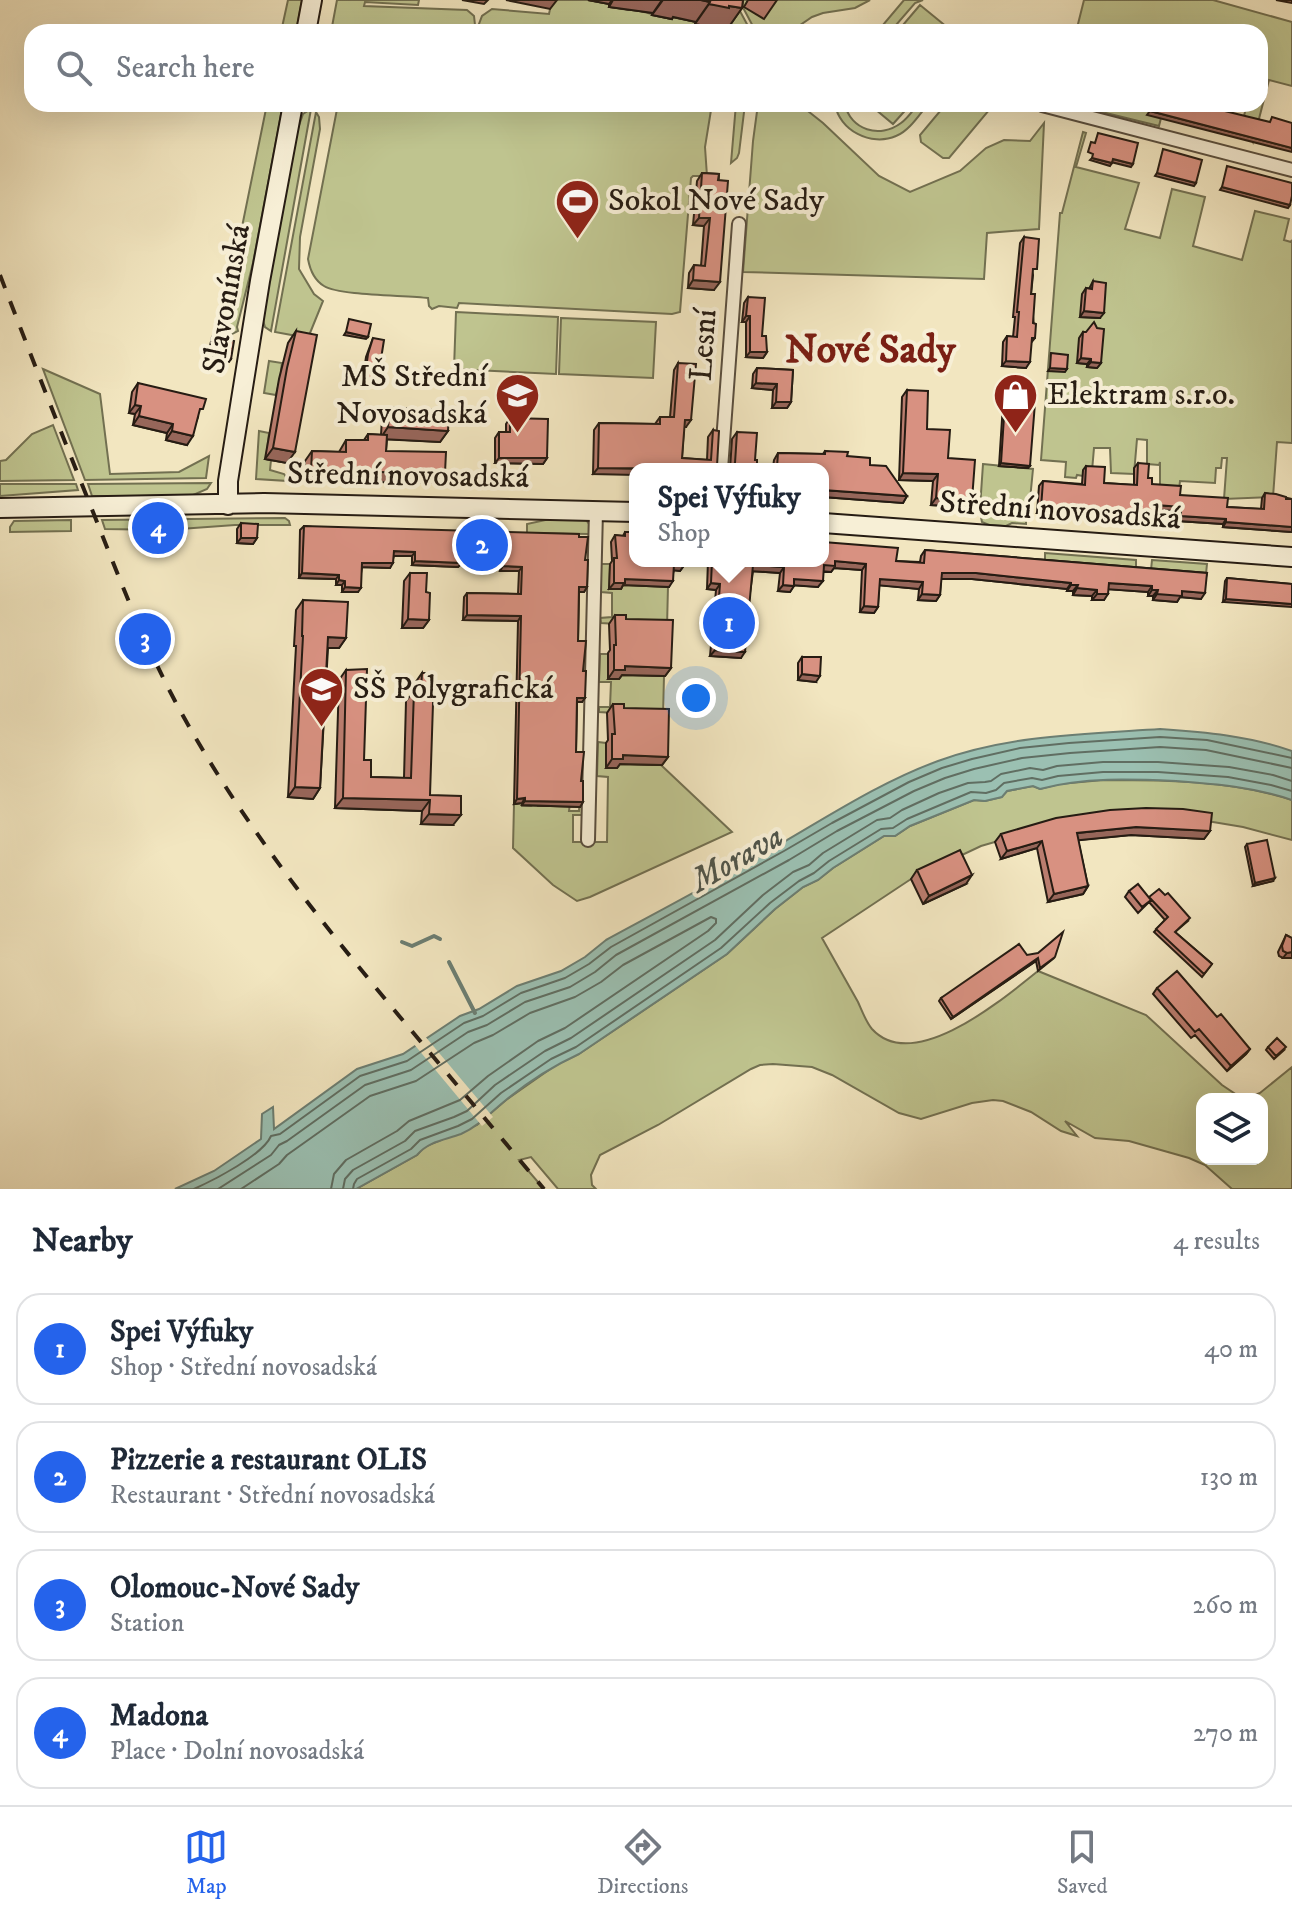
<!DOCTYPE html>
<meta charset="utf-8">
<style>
:root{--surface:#fff;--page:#f6f6f7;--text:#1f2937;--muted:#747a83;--line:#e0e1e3;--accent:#2563eb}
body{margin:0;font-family:"IM FELL DW Pica",serif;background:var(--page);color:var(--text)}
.controls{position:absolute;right:24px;bottom:24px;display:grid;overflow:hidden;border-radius:16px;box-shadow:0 8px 32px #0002}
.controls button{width:72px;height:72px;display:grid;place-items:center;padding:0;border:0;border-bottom:2px solid var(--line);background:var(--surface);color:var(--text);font:40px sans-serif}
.you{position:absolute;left:696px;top:698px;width:28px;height:28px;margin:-20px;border:6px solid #fff;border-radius:50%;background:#1a73e8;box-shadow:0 0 0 12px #1a73e833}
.badge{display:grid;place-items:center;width:52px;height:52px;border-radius:50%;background:var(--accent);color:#fff;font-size:26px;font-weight:700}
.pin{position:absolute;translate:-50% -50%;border:4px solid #fff;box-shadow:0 2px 8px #0006}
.popup{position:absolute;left:629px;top:463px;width:200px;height:104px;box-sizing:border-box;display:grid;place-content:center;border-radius:16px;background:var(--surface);filter:drop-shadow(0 2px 6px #0005);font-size:26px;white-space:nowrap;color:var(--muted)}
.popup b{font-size:30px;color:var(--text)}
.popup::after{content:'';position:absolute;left:50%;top:100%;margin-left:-16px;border:16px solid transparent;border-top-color:var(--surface)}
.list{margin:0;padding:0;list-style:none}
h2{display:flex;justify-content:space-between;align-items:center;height:104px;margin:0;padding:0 32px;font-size:34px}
h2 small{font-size:26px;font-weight:400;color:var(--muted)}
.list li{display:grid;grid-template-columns:52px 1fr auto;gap:24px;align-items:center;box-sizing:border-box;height:112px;margin:0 16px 16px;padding:0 16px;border:2px solid var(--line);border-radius:24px}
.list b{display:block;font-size:30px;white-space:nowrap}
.list p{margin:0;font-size:26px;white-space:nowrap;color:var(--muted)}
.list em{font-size:26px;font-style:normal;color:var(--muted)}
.icon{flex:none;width:44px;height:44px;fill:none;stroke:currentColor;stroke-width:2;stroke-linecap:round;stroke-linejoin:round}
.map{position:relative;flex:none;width:1292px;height:1189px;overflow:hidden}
.search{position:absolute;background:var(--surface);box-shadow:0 8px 32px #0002;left:24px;right:24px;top:24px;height:88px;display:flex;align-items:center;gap:20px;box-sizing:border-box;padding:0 28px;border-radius:24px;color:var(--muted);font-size:30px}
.sheet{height:616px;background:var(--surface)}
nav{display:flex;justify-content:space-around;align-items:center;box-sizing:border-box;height:112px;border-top:2px solid var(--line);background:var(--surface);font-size:22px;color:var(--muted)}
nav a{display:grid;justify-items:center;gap:4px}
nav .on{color:var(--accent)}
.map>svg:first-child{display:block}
.green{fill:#bfc48f;stroke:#727051;stroke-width:2;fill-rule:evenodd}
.water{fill:#9bc0b2;stroke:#6c7e72;stroke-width:2}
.pier{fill:#f2e6c0}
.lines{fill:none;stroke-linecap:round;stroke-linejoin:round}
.shore{stroke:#606e62;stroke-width:2}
.stream{stroke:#6c7e72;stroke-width:4}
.minor-casing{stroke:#594e3e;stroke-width:16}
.secondary-casing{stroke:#261c13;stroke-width:22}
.minor{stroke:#f7efd6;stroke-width:12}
.secondary{stroke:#f7efd6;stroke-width:18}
.rail{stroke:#261c13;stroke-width:4;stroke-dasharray:14 14;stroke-linecap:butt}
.wall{fill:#ba7d6f;stroke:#261c13;stroke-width:2}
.shaded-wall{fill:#97665a;stroke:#261c13;stroke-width:2}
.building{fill:#d89181;stroke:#261c13;stroke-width:2}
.labels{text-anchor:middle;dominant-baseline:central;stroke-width:8;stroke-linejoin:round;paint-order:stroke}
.poi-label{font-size:32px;fill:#261c13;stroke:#f7efd6;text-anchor:start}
.street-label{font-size:32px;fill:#261c13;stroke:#f7efd6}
.water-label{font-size:34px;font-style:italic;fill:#4f554b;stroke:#f7efd6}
.district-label{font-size:40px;font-weight:bold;fill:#7a1f14;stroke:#f7efd6}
</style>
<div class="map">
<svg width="1292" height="1189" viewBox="0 0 1292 1189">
<rect width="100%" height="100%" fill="#f2e6c0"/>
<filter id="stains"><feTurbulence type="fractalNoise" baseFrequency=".0025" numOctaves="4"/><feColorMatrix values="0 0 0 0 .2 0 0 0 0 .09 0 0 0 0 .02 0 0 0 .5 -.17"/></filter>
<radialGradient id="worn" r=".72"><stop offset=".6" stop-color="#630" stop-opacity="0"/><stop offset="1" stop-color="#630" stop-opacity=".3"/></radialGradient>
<path class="green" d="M288,0H302L296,32H281Z
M337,0H419L418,5L365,2L364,6L467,10L474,16L475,25L467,32H331Z
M552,0H588L609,4V7L628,10L629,8L671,19L672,17L696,22V24L714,28L734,0L748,26V32H476L482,16L492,9L549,14Z
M739,0H748L745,7L775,0H870L855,8L823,13L812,17L790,32H756Z
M904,0H923L915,3L890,32H877Z
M1084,0H1213L1292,22V86L1269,80L1253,142L1243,120L1247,104H1260V32H1076Z
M920,5L953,32H897Z
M267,104H283L253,263L237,327L238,331L230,335H220Z
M338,104H712L705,147L707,176H693L691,178L680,312L672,314L459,303L457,308L439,306L432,309L429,306L428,298C406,295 340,296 324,286C314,280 310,270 308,259Z
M736,104H745L739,153L737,158L731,163Z
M758,104H799L823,123L879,176L910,192L960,171L986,148L1004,140L1030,141L1044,123L1039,229L987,233L984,279L743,272L753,141Z
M835,104H845C850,130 880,139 901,123C908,118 913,110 918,104H928C919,115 909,131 896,136C871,147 839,130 835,104Z
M869,104H911L893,124Z
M946,104H990V109L949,158H943L921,142L920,135Z
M1069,104L1111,105L1150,104L1161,118L1159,126Z
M311,109L271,331L265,327L262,317L295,137L303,114Z
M316,112L319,117L320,129L300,237L299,269L314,294L323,301L308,338L275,332Z
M1083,132L1086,133L1076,167L1139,183L1125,229L1160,238L1172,189L1205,197L1193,246L1242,260L1255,211L1289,219L1284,240L1291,242L1292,240V443L1277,442L1273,497L1224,499L1227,458H1222L1221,468H1216L1215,483L1180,481L1179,490L1160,488V462L1159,465L1147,464V440L1137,439L1134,474L1111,473L1110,448H1094L1092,471L1083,476L1077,475L1076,478L1065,477L1066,462L1041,460L1060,213H1062Z
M456,312L558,317L556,374L454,369Z
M561,318L656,322L653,378L559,374Z
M269,361L282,363L281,370L282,371L276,395L264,393Z
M43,369L100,394L110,474L179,472L209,456L206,478L85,480Z
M53,425L74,480L0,481V461L6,460L32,434Z
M259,431L269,433L266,459L271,460L270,470L284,474L289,481L256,479Z
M983,464L1033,469L1029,510L1027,512L980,508Z
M211,483L207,489L191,496H92L88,484Z
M0,484H76L78,490L0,496Z
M980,512L1026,516V524L1012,523L1006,526L989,525L982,522Z
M285,518L289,521L290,525H235L166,530L105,529L102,520Z
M550,519L586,520L589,524V534L527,533V524Z
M71,520V531L10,532V527L14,521Z
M1045,553L1136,560V569L1045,560Z
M1152,560L1207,564L1206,574L1151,570Z
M601,564H610L609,589L621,582L668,586L667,627L601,623L600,618L612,617V593L601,592Z
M600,654H608V678L619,671L664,676L663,716L599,712V707H610L611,682H599Z
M598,742L606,743L617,760L623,764L661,765L732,832L590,897L577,901L553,885L513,848L514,804L522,802V806H531L538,802V806H563L564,803H570L569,811H579L580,794H584V815H573V842H607L608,777L597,776Z
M1103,780C1166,780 1231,780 1292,800V840L1243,827L1207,821L1036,830L981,846L911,879L822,938C834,959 846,981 858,1002C862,1011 866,1022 872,1029C914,1075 1004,998 1038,971L1146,1015L1222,1085L1237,1095L1250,1097L1260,1093L1292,1067V1189H1232L1205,1165L1189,1158L1129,1141L1095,1138L1065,1121L1077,1136L1061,1131L1031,1112L1003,1101L993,1100L972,1103L921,1119L899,1113L832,1075L812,1067L773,1064L760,1065L751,1069L658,1125L600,1155L591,1175L592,1185L596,1189H558L531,1157L519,1160L544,1189H356L417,1155L424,1147L477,1125L506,1100L556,1065L579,1054L727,954L775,909L803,887L818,880L833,868L884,836H895L910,826L974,800L985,801L1001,797L1007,791L1033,786L1040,789L1059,784ZM1202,1099H1262V1159H1202Z"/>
<path class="water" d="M1160,729C1205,732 1249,736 1292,751V800C1254,787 1216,784 1176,781C1131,779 1084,777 1040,789L1033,786L1007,791L1002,797L985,801L974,800L910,826L895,836H884L833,868L818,880L803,887L775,909L727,954L579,1054C553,1066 528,1082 506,1100C491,1112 479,1126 461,1134C445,1140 429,1141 417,1155L356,1189H175L214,1171L261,1139L262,1114L273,1107L274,1129L357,1069L403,1054L460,1016L479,1009L517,986L561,971L585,957L606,940C665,908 724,877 782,843C832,814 883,781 938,761C1009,735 1085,734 1160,729Z"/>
<path class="pier" d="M424,1035L493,1117L482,1126L413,1043Z"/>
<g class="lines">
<path class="shore" d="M194,1189C214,1180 263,1155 271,1136L280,1134L360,1076L407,1061L464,1023L483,1016L521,993L565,978L589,964L611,947L784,851L832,823L909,782L942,768L972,759L1020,748L1069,743L1160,737L1207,740L1292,758
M218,1189L271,1155L279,1145L287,1141L365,1085L411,1070L468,1032L487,1025L525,1002L570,987L595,972L616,955L789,860L837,831L914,791L945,778L974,769L1022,758L1070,753L1160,747L1206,750L1292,768
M241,1189L279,1164L287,1155L370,1096L416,1081L474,1043L493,1035L530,1013L575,997L601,982L623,965L711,917L716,919V923L708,931L565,1028L538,1041L488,1076L460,1100L409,1121L397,1131L346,1160L334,1174L331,1189
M343,1189L345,1179L353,1170L405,1141L415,1131L454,1117L467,1111L495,1085L545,1051L571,1038L715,940L763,895L793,872L809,865L823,853L877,820L890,818L902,810L939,793L968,783L985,782L991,781L1001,774L1030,768L1043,770L1057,766L1103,762H1158L1229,767L1273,775L1292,781
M353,1189L354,1184L357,1179L411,1149L420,1140L458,1126L472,1119L501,1093L551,1059L576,1047L721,948L770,903L799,881L814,873L829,861L881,829L893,828L907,819L971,792L986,793L996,790L1004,783L1032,778L1042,780L1058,776L1103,772H1158L1228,777L1271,785L1292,791"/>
<path class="stream" d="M402,942L412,946L434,936L440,939
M449,962L475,1013"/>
<defs>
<path id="minor" d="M1042,105L1292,170
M721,469L739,224
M588,840L596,511"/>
<path id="secondary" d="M306,32L312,0
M228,505V481L260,281L293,104
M0,508L264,503L635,512
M823,523L1292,557"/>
</defs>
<use href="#minor" class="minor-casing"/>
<use href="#secondary" class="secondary-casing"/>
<use href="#minor" class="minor"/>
<use href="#secondary" class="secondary"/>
<path class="rail" d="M0,275C30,353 60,430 91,507C117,572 142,639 175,701C237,817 317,917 400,1017C448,1074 496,1132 544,1189"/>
</g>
<path class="wall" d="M588,0H743L742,8L728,28L716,26L715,28L695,24L696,22L673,17L672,19L652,15L653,13L609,7V4Z
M748,0H777L764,19L744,7Z
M702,173L719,174L714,290L688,288L689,273L694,265L701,266L704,226L693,225L697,181Z
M1024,237L1033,275L1031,294L1035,338L1031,343L1026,368L1002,366L1003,342L1007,336L1013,337L1015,317H1013L1020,243Z
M1093,281L1100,318L1080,317L1082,294L1086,288L1089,289Z
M748,297L762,336L767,352L763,358L746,357V322H742L744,303Z
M296,331L287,463L265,459L279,379L288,343Z
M1083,332L1101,363L1097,368L1087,367V364L1077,363L1079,338Z
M373,338L377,384L375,387L362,385L366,357Z
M678,363L686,427H684L682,458L707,460L708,437L713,430L717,466L635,469L593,474L594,430L599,423L655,424L660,417H670L674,370Z
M757,368L793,370L791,402L787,408H772L773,390L752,388L753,374Z
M138,383L198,417L187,445L166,440L167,433L133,425L135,414L129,413L132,392Z
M907,390L927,429L948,458L972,500L967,507L931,505L933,481L899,480L902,397Z
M1005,401L1028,468L999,466L1003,404Z
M390,407L448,431L440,442L387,439L386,451L438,483L304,481L305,461L312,451L339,452L346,440H364L368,434L381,435L382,418Z
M510,418L547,458L543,464L495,463V438L499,432H506V424Z
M737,432L755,460L757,466L773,467L774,460L778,453L823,454L825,451L847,456L870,465L907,496L903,503L823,497L730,469L732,439Z
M1138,463L1152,484L1180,495L1227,507L1261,509L1262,498L1265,493L1292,499V532L1223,527V524L1178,521V511L1157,510L1156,517L1153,521L1037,513L1039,486L1043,481L1082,484L1083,470L1086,466L1104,483L1134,485V468Z
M241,523L257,538L253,544L237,543V529Z
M304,526L585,560L587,587L584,592H579L578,641L583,671L582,702H577L576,752L583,802L580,807L522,805V803L514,804L518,621L463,620L464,597L467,593L518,594L519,571H500V559L462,557V563L458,567L412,565V556H394L390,568L362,567L358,592H342V585H336V579L299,578L300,530Z
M625,532L685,564L680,571L674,570L669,587L623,585L621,589H609L610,564L612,561L611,542L615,535L623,536Z
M925,550L1207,573L1201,599L1180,597L1177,602L1153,600V596H1148V592L1108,589L1104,600H1092V596L1073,595V591H1067V589L972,579H941L940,595L936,601L918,600L919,589L879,585L878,607L874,613L860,612L862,570L834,568L831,572H823L818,587L794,585L790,592L778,591L780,573L753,571L741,658L710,656L716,590L707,589L708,561H896L920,562L921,556Z
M410,573L426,592L429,620L423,628H402L404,581Z
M1227,578L1292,584L1223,602L1225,581Z
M303,600L346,638L339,648H328L320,788L313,799L288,797L296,646H294L296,610Z
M615,615L626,619L671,668L665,676L622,675L619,679H608V653L610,650L609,624Z
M802,657L816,682L798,680V663Z
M346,670L364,760L371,777L404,778L406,701L414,691L415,683L422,673L430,795L453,825L421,824L422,811L335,808L339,680Z
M613,704L624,708L668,757L662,765L620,764L617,768H606V743L608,740L607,713Z
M1210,831L1204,839L1131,835L1078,840L1088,886L1083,894L1048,902L1037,848L1001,859L995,842L1001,834Z
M1247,844L1273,881L1253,886L1245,847Z
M917,870L966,884L923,904L911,879Z
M1129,891L1149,898L1188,921L1175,932L1212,964L1202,977L1154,932L1165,920L1149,902L1138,913L1125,897Z
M1286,935L1292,938V958H1283L1279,956L1278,952Z
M1027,955L1053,959L1038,971L1036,961L951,1019L939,1001L941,998Z
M1157,988L1217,1017L1250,1049L1246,1054L1227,1071L1195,1035L1191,1038L1153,994Z
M1268,1047L1284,1050L1274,1059L1266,1050Z"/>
<path class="shaded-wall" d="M462,0H488L484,4Z
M506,0H557L550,9Z
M588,0H612L609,4Z
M613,0H662L653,13L609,7Z
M663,0H701L710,2L696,22L673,17L672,19L652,15Z
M1276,0H1292V3Z
M709,4L729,6L742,8L728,28L716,26L715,28L695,24Z
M1106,104H1128L1124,109Z
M1150,111L1292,148V152L1147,115Z
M1092,158L1112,163L1110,166L1090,160Z
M1113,159L1133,164L1131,167L1111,162Z
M1157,173L1196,183L1194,186L1155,176Z
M1222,187L1290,205L1288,208L1220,190Z
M699,218H710L704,226L693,225Z
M693,280L720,282L714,290L688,288Z
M1084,311L1104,313L1100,318L1080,317Z
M746,316H750L746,322H742Z
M346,332L368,337L366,339L344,335Z
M750,352H767L763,358L746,357Z
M208,355L231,359L229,362L206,357Z
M1081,358L1091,359L1087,364L1077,363Z
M1006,361L1030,362L1026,368L1002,366Z
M1091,362L1101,363L1097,368L1087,367Z
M1050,368L1067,369L1065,372L1048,371Z
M364,382L377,384L375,387L362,385Z
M756,383L777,384L773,390L752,388Z
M776,402H791L787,408H772Z
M135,405L141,406L135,414L129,413Z
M139,416L173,424L167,433L133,425Z
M685,420H691L686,427H680Z
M388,427L448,431L440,442L380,439Z
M172,431L193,436L187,445L166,440Z
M273,448L295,452L287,463L265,459Z
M499,458H547L543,464L495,463Z
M1001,463L1030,466L1028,468L999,466Z
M598,468L654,469H635V475L593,474Z
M311,471L445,473L438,483L304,481Z
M903,473L938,474L933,481L899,480Z
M823,490L907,496L903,503L823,497Z
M936,498L972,500L967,507L931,505Z
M1157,505L1181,507L1178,511L1154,510Z
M1041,508L1156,517L1153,521L1037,513Z
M1181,516L1226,519L1223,524L1178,521Z
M1226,522L1292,527V532L1223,527Z
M241,538H257L253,544L237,543Z
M394,551L415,552L412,556H391Z
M462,552L503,554L500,559L459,557Z
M415,561L462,563L458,567L412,565Z
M835,561L866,564L862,570L834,568L831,572L819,571L824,565Z
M362,563H393L390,568L359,567Z
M674,564H685L680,571L670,570Z
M753,565L784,567L780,573L749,571Z
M503,566L522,567L519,571H500Z
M302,573L339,575L336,579L299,578Z
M942,573H976L1071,583L1067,589L972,579H937Z
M625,579L673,581L669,587L623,585L621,589H609L614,583Z
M794,579L823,581L818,587L790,585Z
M880,579L923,582L919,589L875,585Z
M339,580L345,581L342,585H336Z
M711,583L720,584L716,590L707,589Z
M1109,583L1152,586L1148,592L1104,589Z
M783,585L794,586L790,592L778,591Z
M1071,585H1078L1073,591H1067Z
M345,587L361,588L358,592H342Z
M579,587H587L584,592H576Z
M1077,588L1097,590L1092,596L1073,595Z
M1152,590H1158L1153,596H1148Z
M1182,591L1205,593L1201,599L1180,597L1177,602L1153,600L1157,594Z
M922,594L940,595L936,601L918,600Z
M1097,594H1108L1104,600H1092Z
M1226,599L1292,604V607L1223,602Z
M864,606L878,607L874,613L860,612Z
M467,615L521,616L518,621L463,620Z
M408,619L429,620L423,628H402Z
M328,637L346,638L339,648H321Z
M715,650L745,652L741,658L710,656Z
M625,666L671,668L665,676L622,675L619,679H608L614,670Z
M802,674L820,676L816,682L798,680Z
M577,698H585L582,702H574Z
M623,755L668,757L662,765L620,764L617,768H606L612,759Z
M295,787L320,788L313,799L288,797Z
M343,798L430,800L422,811L335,808Z
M525,798L522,803L514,804L517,799Z
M525,801L583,802L580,807L522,805Z
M429,814L461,815L453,825L421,824Z
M1136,827L1210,831L1204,839L1131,835L1071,841L1077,833Z
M1042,841L1037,848L1001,859L1007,851Z
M972,875L966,884L923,904L929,896Z
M1275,878L1273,881L1253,886L1255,883Z
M1088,886L1083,894L1048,902L1054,894Z
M1292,952V958H1283L1287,953Z
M1038,958L1036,961L951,1019L953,1017Z
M1250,1049L1246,1054L1227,1071L1231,1066Z"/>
<path class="building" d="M701,0H743L742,8L729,6V8L709,4L710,2Z
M1152,104H1196L1270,122L1272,117L1292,123V148L1150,111Z
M1098,133L1138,143L1133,164L1113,159L1112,163L1092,158L1093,154L1088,152L1091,142L1095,143Z
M1163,149L1202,160L1196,183L1157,173Z
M1227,166L1292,183V196L1290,205L1222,187Z
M702,173L719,174L718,180L728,181L720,282L693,280L694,265L705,266L710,218H699Z
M1024,237L1039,239L1037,269H1033L1031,294H1035L1033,323L1036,324L1035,338H1032L1030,362L1006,361L1007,336L1017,337L1019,312H1017Z
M1093,281L1106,283L1104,313L1084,311L1086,288L1092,289Z
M748,297L765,298L762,336H766L767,352H750V316H746Z
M349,319L371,324L368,337L346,332Z
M1094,322L1097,328L1104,329L1101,363L1091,362V359L1081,358L1083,332H1086Z
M296,331L317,335L295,452L273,448L287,368Z
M212,337L234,341L231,359L208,355Z
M373,338L384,340L377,384L364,382L368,354Z
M1051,353L1068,355L1067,369L1050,368Z
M678,363L696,364L691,420H685L682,458L711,460L713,430L719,431L717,466L720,469L598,468L599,423L660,424V417H674Z
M757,368L793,370L791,402H776L777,384L756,383Z
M138,383L206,399L203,409H200L193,436L172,431L173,424L139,416L141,406L135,405Z
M907,390L928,391L927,429L950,430L948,458L975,460L972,500L936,498L938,474L903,473Z
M1005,401L1035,403L1030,466L1001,463Z
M390,407L449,411L448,431L388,427Z
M510,418L548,419L547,458H499V432H510Z
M737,432L757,433L755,460H757V466L777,467L778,453L825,454V451L848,452L847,456L870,458V465L886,466L907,496L823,490V469H730L735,463Z
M368,434L387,435L386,451L446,452L445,473L311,471L312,451L346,452V440H368Z
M1138,463L1149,464L1148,478H1152V484L1181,486L1180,495L1228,498L1227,507L1264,509L1265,493L1276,494L1286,497V499H1292V527L1226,522V519L1181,516V507L1157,505L1156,517L1041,508L1043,481L1085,485L1086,466L1105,467L1104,483L1137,485Z
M241,523L258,524L257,538H241Z
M304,526L579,534V537H588L585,560H588L587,587H579L578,641H586L583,671H586L585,698H577L576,752H584L581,781H583V802L525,801V798L517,799L521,616L467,615V593L521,594L522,567L503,566V554L462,552V563L415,561V552L394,551L393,563H362L361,588L345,587V581L339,580V575L302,573Z
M625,532H635V561H685V564H674L673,581L625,579V583H614V558H617L615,535L625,536Z
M823,542L898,548L896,561L924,563L925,550L1207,573L1205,593L1182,591V596L1157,594L1158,590H1152V586L1109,583L1108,594H1097V590L1077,588L1078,585H1071V583L976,573H942L940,595L922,594L923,582L880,579L878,607L864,606L866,564L835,561V566L824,565L823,581L794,579V586L783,585L784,567L753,565L745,652L715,650L720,584L711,583L712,561H823Z
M410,573H427L426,592L430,593L429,620L408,619Z
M1227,578L1292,584V604L1226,599Z
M303,600L348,602L346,638L328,637L320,788L295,787L303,636H302Z
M615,615H626V619L673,620L671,668L625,666V670H614V645H616Z
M802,657H821L820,676L802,674Z
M367,669L364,760H371V777L411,778L414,691H421L422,673H434L430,795L461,796V815L429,814L430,800L343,798L346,670Z
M613,704H624V708L669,709L668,757L623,755V759H612V734H615Z
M1146,808L1183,809L1212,813L1210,831L1136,827L1077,833L1088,886L1054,894L1042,841L1007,851L1001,834L1056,818L1110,810Z
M1267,840L1275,878L1255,883L1247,844Z
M960,850L972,875L929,896L917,870Z
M1138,884L1151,900L1142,907L1129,891Z
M1159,889L1165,895L1168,893L1190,918L1175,932L1212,964L1204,974L1156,929L1168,917L1149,897Z
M1063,932L1055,957L1040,968L1038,958L953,1017L941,998L1019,944L1027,955L1038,953Z
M1286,935L1292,938V952L1287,953L1283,951L1282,946Z
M1177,971L1217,1017L1221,1014L1250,1049L1231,1066L1199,1029L1195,1032L1157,988Z
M1277,1038L1286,1047L1276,1056L1268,1047Z"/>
<defs>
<symbol id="stadium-pin" viewBox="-11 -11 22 30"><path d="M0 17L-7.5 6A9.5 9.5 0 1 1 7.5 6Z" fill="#8f2418" stroke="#f7efd6"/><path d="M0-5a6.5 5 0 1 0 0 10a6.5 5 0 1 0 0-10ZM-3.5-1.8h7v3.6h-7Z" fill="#fff"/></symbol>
<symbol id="school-pin" viewBox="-11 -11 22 30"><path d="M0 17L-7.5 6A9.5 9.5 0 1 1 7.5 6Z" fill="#8f2418" stroke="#f7efd6"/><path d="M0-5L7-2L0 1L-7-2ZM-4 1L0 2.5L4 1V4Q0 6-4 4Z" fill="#fff"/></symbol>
<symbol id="shop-pin" viewBox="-11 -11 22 30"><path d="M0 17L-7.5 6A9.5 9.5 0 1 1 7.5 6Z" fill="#8f2418" stroke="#f7efd6"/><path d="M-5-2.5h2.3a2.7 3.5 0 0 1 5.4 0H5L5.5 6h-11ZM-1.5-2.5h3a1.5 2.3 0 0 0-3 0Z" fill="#fff"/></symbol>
</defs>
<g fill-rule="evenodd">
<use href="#stadium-pin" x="552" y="176" width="51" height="69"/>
<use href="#school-pin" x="492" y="370" width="51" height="69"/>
<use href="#shop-pin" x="990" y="370" width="51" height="69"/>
<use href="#school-pin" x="296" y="664" width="51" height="69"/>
</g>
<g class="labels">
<g class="poi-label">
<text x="608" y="201">Sokol Nové Sady</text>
<text x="487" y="377" text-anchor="end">MŠ Střední<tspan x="487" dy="37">Novosadská</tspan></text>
<text x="1047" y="395">Elektram s.r.o.</text>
<text x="353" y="689">SŠ Polygrafická</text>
</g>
<g class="street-label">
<text transform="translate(227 299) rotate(-80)">Slavonínská</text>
<text transform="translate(704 345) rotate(-86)">Lesní</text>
<text transform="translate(408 476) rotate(1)">Střední novosadská</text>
<text transform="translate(1060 511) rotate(4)">Střední novosadská</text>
</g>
<g class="water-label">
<text transform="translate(737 859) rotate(-30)">Morava</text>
</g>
<g class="district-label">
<text x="870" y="351">Nové Sady</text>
</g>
</g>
<rect width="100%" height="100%" filter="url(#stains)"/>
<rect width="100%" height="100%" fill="url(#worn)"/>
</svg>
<div class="controls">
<button><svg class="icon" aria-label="layers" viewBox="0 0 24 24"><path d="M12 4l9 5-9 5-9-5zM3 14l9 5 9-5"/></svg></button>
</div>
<div class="you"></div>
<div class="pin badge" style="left:729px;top:623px">1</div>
<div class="popup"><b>Spei Výfuky</b>Shop</div>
<div class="pin badge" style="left:482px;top:545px">2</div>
<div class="pin badge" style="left:145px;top:639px">3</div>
<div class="pin badge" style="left:158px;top:528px">4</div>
<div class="search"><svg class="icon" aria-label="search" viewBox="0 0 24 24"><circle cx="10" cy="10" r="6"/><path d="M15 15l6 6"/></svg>Search here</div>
</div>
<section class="sheet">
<h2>Nearby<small>4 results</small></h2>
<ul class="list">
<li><span class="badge">1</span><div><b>Spei Výfuky</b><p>Shop · Střední novosadská</p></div><em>40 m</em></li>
<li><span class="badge">2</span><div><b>Pizzerie a restaurant OLIS</b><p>Restaurant · Střední novosadská</p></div><em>130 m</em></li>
<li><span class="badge">3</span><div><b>Olomouc-Nové Sady</b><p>Station</p></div><em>260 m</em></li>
<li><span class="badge">4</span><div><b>Madona</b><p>Place · Dolní novosadská</p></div><em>270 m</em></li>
</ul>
</section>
<nav>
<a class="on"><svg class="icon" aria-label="map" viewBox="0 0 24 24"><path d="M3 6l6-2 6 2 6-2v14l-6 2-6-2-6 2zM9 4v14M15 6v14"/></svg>Map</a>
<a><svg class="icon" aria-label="directions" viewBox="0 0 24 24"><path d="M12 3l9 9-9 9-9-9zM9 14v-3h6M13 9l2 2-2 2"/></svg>Directions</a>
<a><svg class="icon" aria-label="saved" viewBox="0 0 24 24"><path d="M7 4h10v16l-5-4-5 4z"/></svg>Saved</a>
</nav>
